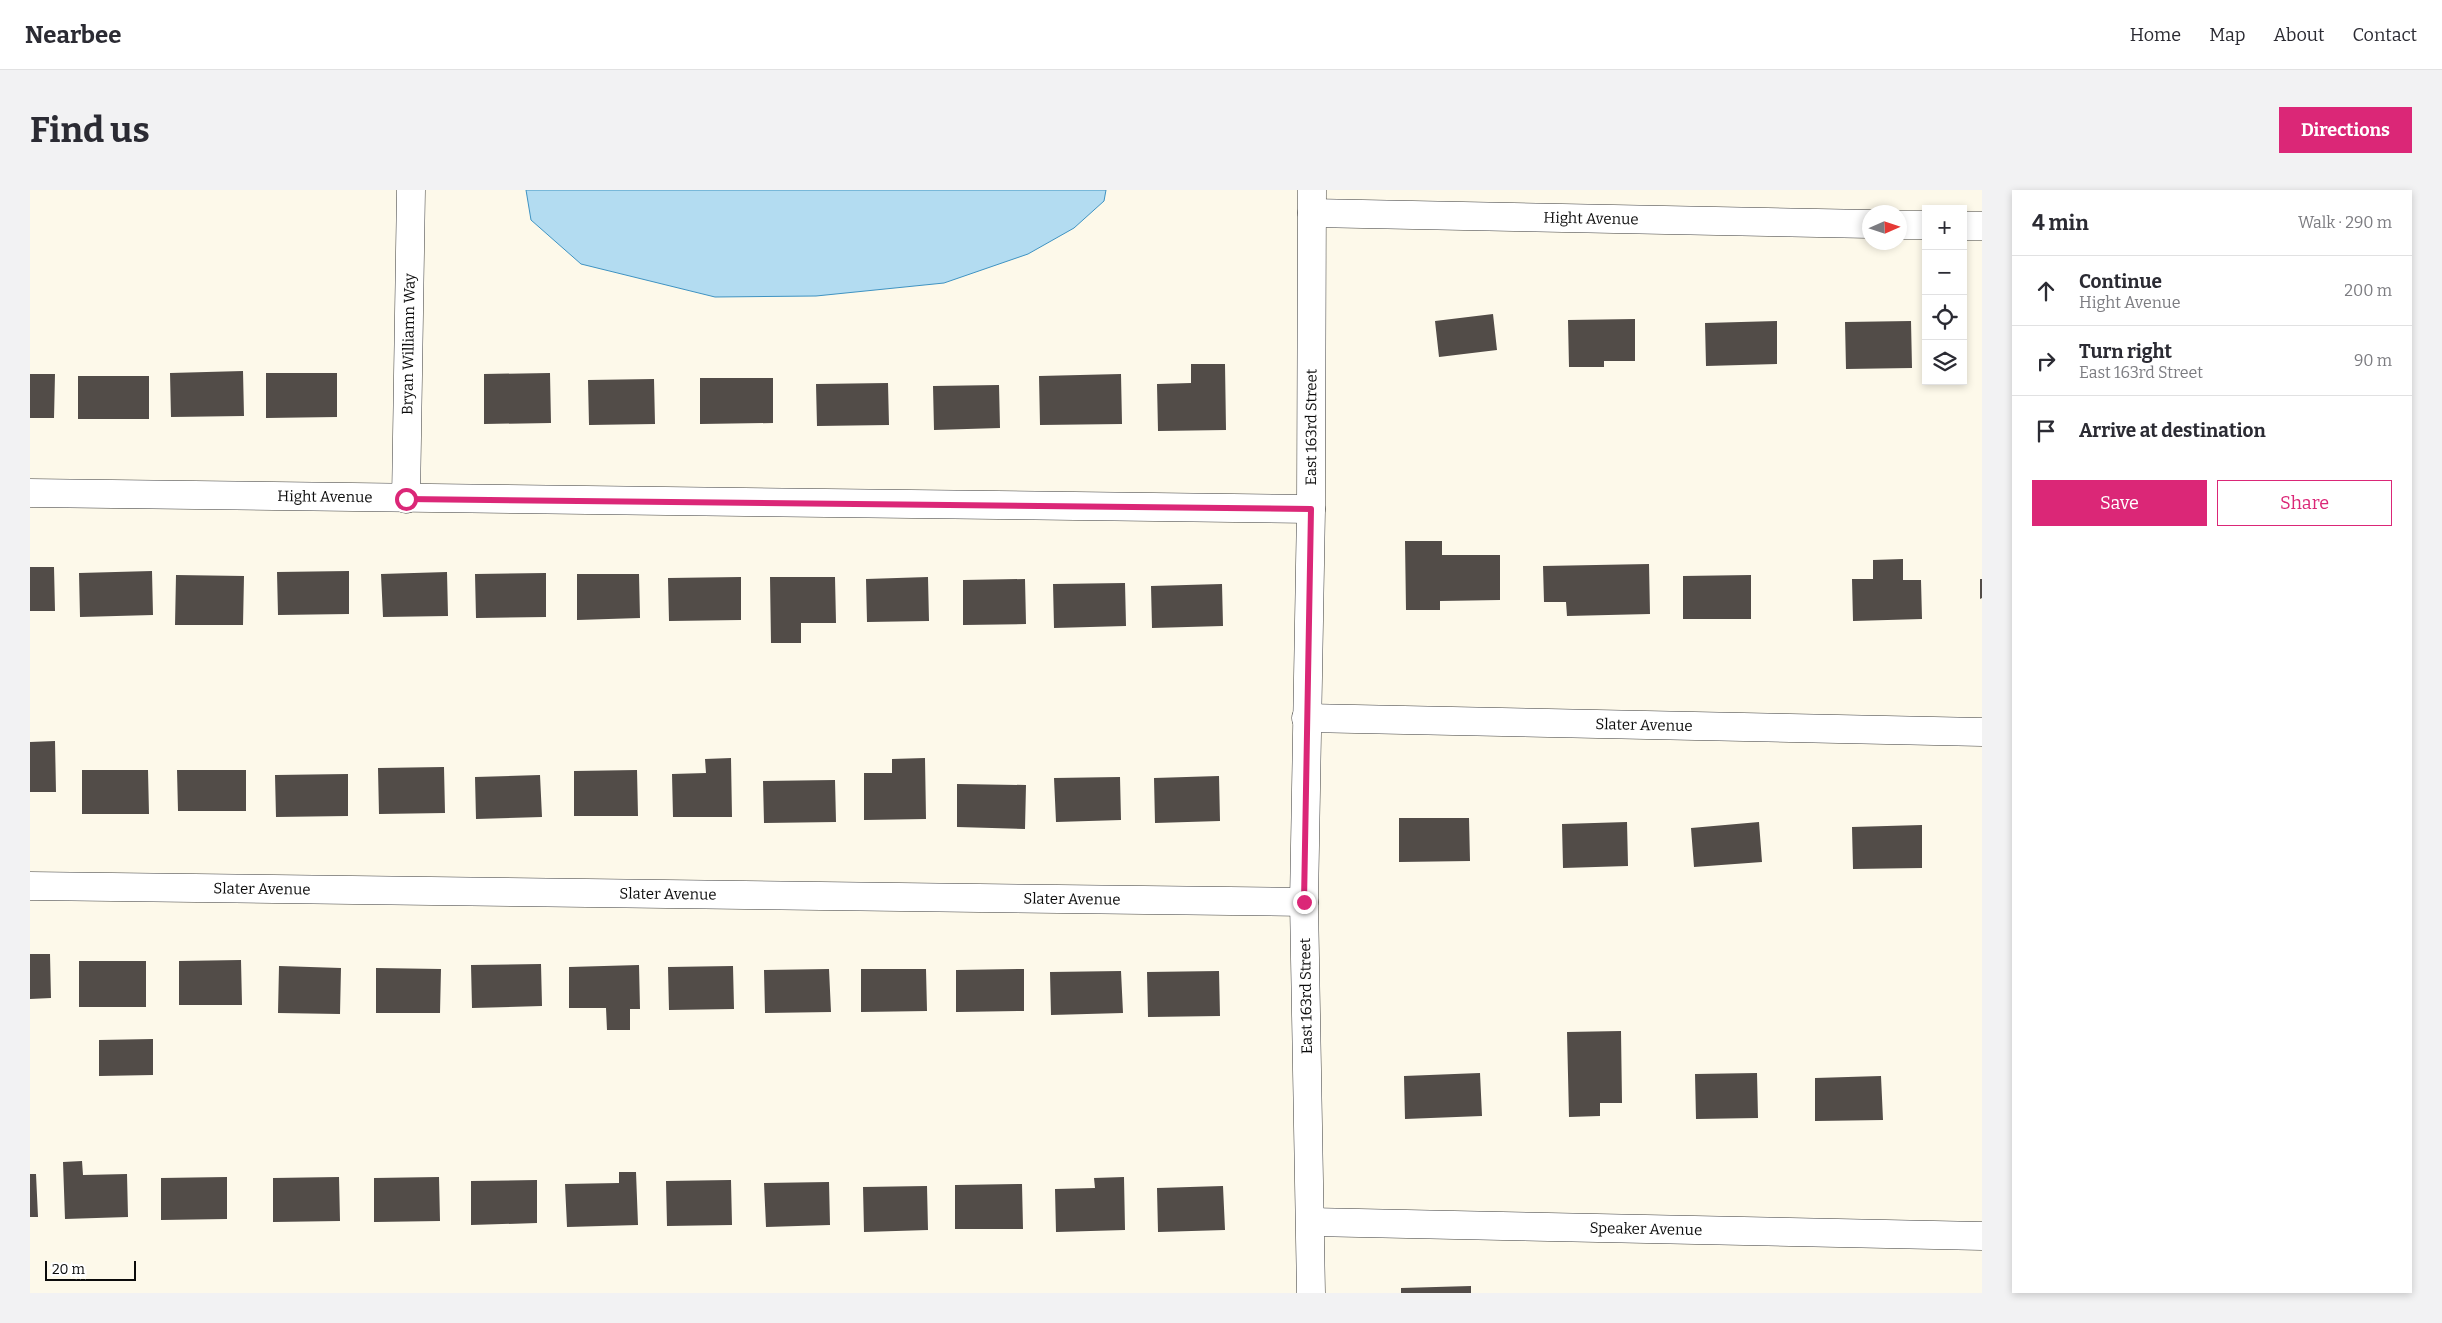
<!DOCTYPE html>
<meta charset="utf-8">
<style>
:root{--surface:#fff;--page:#f2f2f3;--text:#2b2b33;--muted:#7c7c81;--line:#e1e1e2;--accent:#db2777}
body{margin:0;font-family:Bitter,serif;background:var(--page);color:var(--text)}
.controls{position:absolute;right:15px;top:15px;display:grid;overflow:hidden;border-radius:0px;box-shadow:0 2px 8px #0003}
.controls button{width:45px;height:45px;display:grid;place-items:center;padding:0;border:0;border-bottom:1px solid var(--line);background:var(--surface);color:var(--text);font:25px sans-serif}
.compass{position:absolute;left:1832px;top:15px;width:45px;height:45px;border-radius:50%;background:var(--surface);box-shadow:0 2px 8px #0003;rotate:87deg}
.scale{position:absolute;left:15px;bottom:12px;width:91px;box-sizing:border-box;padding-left:5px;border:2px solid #0b0b0b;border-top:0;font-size:14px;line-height:18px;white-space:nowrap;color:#0b0b0b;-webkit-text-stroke:4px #fff;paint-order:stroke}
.stop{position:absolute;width:15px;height:15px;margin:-11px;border:4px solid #db2777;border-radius:50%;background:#fff}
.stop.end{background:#db2777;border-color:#fff;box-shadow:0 1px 5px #0008}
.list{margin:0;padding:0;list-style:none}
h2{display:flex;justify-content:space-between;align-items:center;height:65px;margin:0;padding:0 20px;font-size:21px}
h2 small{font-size:16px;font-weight:400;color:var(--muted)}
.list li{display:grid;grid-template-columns:32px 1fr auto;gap:15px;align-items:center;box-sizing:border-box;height:70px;padding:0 20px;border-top:1px solid var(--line)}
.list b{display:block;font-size:19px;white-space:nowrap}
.list p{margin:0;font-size:16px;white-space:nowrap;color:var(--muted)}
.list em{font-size:16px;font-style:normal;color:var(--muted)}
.actions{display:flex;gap:10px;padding:15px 20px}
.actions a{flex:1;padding:11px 0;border:1px solid var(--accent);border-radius:0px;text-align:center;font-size:18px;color:var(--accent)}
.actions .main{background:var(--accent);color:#fff}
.icon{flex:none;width:28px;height:28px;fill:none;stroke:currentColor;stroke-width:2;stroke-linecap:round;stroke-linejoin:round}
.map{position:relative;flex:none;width:1952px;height:1103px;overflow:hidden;border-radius:0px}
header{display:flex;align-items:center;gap:30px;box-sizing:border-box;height:70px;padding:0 25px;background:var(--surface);border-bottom:1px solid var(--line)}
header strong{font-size:24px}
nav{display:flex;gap:28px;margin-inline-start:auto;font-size:18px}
.intro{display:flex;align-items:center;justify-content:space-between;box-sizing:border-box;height:120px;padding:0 30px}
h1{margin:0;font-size:35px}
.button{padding:12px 22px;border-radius:0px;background:var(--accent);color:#fff;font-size:18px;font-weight:700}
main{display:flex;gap:30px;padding:0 30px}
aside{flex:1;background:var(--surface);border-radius:0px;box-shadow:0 2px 8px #0003}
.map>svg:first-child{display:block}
.water{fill:#b3dcf1;stroke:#3f93c2}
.building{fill:#524c48}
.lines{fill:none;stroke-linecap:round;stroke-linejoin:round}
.minor-casing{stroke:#3e3e3e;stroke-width:29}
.tertiary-casing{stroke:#3e3e3e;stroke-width:29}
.minor{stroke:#fff;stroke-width:28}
.tertiary{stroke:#fff;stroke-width:28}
.route{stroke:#db2777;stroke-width:6}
.labels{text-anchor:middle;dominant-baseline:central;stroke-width:5;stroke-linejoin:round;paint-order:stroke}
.street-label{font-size:15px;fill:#0b0b0b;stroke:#fff}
</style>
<header>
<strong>Nearbee</strong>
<nav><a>Home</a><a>Map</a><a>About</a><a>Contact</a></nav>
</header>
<div class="intro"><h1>Find us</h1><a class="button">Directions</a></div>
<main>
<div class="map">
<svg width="1952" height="1103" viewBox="0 0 1952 1103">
<rect width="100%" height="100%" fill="#fdf9ea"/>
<path class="water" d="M496,0H1076L1074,11L1044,38L998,64L914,93L786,106L685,107L551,74L501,30Z"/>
<path class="building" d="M1463,124L1467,160L1409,167L1405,131Z
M1605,129V171H1574V177H1539L1538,130Z
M1747,131V174L1676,176L1675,133Z
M1881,131L1882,178L1816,179L1815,132Z
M1161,174H1195L1196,240L1128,241L1127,194L1161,193Z
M213,181L214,226L141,227L140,183Z
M236,183H307V227L236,228Z
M520,183L521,233L454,234V184Z
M0,184H25L24,228H0Z
M1091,184L1092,234L1010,235L1009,186Z
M48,186H119V229H48Z
M670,188H743V233L670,234Z
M624,189L625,234L559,235L558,190Z
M858,193L859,235L787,236L786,194Z
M969,195L970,238L904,240L903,196Z
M1375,351H1412V365H1470V410L1410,411V420H1376Z
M1873,369V390H1891L1892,429L1823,431L1822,389H1843V370Z
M1619,374L1620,424L1537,426L1536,412H1514L1513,376Z
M0,377H24L25,421H0Z
M122,381L123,425L50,427L49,383Z
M319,381V424L248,425L247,382Z
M417,382L418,426L353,427L351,384Z
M516,383V427L446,428L445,384Z
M547,384H609L610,428L547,430Z
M146,385L214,386L213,435H145Z
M1721,385V429H1653V386Z
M711,387V430L639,431L638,388Z
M740,387H805L806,433H771V453H741Z
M898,387L899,431L837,432L836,389Z
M995,389L996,434L933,435V390Z
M1950,389H1952V408L1950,409Z
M1095,393L1096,436L1024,438L1023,394Z
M1192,394L1193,436L1122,438L1121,396Z
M25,551L26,602H0V552Z
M701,568L702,627H643L642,584L676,583L675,569Z
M895,568L896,629L834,630V583H862V569Z
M414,577L415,623L349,624L348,578Z
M52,580H118L119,624H52Z
M147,580H216V621H148Z
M607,580L608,626H544V581Z
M318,584V626L246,627L245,585Z
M510,585L512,627L446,629L445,587Z
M1189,586L1190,631L1125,633L1124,588Z
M1090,587L1091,630L1026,632L1024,588Z
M805,590L806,632L734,633L733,591Z
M927,594L996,595L995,639L927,637Z
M1369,628H1439L1440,671L1369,672Z
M1597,632L1598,676L1533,678L1532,634Z
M1729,632L1732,672L1664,677L1661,638Z
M1892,635V678L1823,679L1822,637Z
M0,764H20L21,808L0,809Z
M211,770L212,815H149V771Z
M49,771H116V817H49Z
M511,774L512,816L442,818L441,775Z
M609,775L610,819H600V840H577L576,818H539V777Z
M249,776L311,778L310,824L248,823Z
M703,776L704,819L639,820L638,777Z
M346,778L411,779L410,823H346Z
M799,779L801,822L735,823L734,780Z
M831,779H896L897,821L831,822Z
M994,779V821L926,822V780Z
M1091,781L1093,823L1021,825L1020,782Z
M1189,781L1190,826L1118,827L1117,782Z
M1591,841L1592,913H1570V926L1539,927L1537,842Z
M123,849V885L69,886V850Z
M1450,883L1452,926L1375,929L1374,886Z
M1727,883L1728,928L1666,929L1665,884Z
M1851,886L1853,930L1785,931V888Z
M52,971L53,985L97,984L98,1027L35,1029L33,972Z
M589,982H606L608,1035L537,1037L535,994L589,993Z
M0,984H6L8,1027H0Z
M197,987V1029L131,1030V988Z
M309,987L310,1031L243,1032V988Z
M409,987L410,1031L344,1032V988Z
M1094,987L1095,1040L1026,1042L1025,999L1065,998L1064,988Z
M507,990V1033L441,1035V991Z
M701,990L702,1035L637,1036L636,991Z
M799,992L800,1035L736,1037L734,993Z
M992,994L993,1039H925V995Z
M897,996L898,1040L834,1042L833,997Z
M1193,996L1195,1040L1128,1042L1127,998Z
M1441,1096V1103H1371V1098Z"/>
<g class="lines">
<defs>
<g id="minor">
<path id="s1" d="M1282,23L1840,34"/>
<path d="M1870,35H1896"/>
<path d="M1933,36H1952"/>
<path id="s2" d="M0,303L1281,319"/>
<path id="s3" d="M376,309L381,0"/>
<path id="s4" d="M1276,528L1952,542"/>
<path id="s5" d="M0,696L1274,712"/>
<path id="s6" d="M1281,1032L1952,1046"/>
</g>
<g id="tertiary">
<path id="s7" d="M1281,1103L1274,712L1281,319L1282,0"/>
</g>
</defs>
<use href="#minor" class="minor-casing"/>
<use href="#tertiary" class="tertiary-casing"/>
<use href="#minor" class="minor"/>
<use href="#tertiary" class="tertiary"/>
</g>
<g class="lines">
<path class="route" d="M376,309L1281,319L1274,712"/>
</g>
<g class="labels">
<g class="street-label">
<text stroke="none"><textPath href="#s1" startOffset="279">Hight Avenue</textPath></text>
<text stroke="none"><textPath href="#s3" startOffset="155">Bryan Williamn Way</textPath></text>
<text stroke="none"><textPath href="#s7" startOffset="866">East 163rd Street</textPath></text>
<text stroke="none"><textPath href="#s2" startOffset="295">Hight Avenue</textPath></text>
<text stroke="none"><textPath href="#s4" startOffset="338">Slater Avenue</textPath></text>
<text stroke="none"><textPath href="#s5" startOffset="232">Slater Avenue</textPath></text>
<text stroke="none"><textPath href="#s5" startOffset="638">Slater Avenue</textPath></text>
<text stroke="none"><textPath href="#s5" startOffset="1042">Slater Avenue</textPath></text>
<text transform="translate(1276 806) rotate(-91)">East 163rd Street</text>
<text stroke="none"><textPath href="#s6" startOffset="335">Speaker Avenue</textPath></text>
</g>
</g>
</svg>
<div class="controls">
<button>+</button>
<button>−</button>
<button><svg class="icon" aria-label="locate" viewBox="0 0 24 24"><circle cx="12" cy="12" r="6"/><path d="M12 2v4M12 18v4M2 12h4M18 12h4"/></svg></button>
<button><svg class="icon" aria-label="layers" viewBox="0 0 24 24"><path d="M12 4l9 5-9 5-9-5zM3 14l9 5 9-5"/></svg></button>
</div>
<svg class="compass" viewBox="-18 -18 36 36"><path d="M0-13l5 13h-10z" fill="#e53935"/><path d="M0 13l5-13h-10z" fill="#7c7c81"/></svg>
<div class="scale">20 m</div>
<div class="stop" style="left:376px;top:309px"></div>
<div class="stop end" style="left:1274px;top:712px"></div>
</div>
<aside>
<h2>4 min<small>Walk · 290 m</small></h2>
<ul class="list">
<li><svg class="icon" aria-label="ahead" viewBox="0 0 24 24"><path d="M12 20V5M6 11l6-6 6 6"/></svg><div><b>Continue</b><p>Hight Avenue</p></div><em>200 m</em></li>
<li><svg class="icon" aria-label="right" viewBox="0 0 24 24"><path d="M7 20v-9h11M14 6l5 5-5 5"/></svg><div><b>Turn right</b><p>East 163rd Street</p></div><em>90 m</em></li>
<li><svg class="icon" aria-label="arrive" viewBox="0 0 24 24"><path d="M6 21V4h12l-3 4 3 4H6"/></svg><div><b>Arrive at destination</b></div></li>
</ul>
<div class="actions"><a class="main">Save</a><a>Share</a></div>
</aside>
</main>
